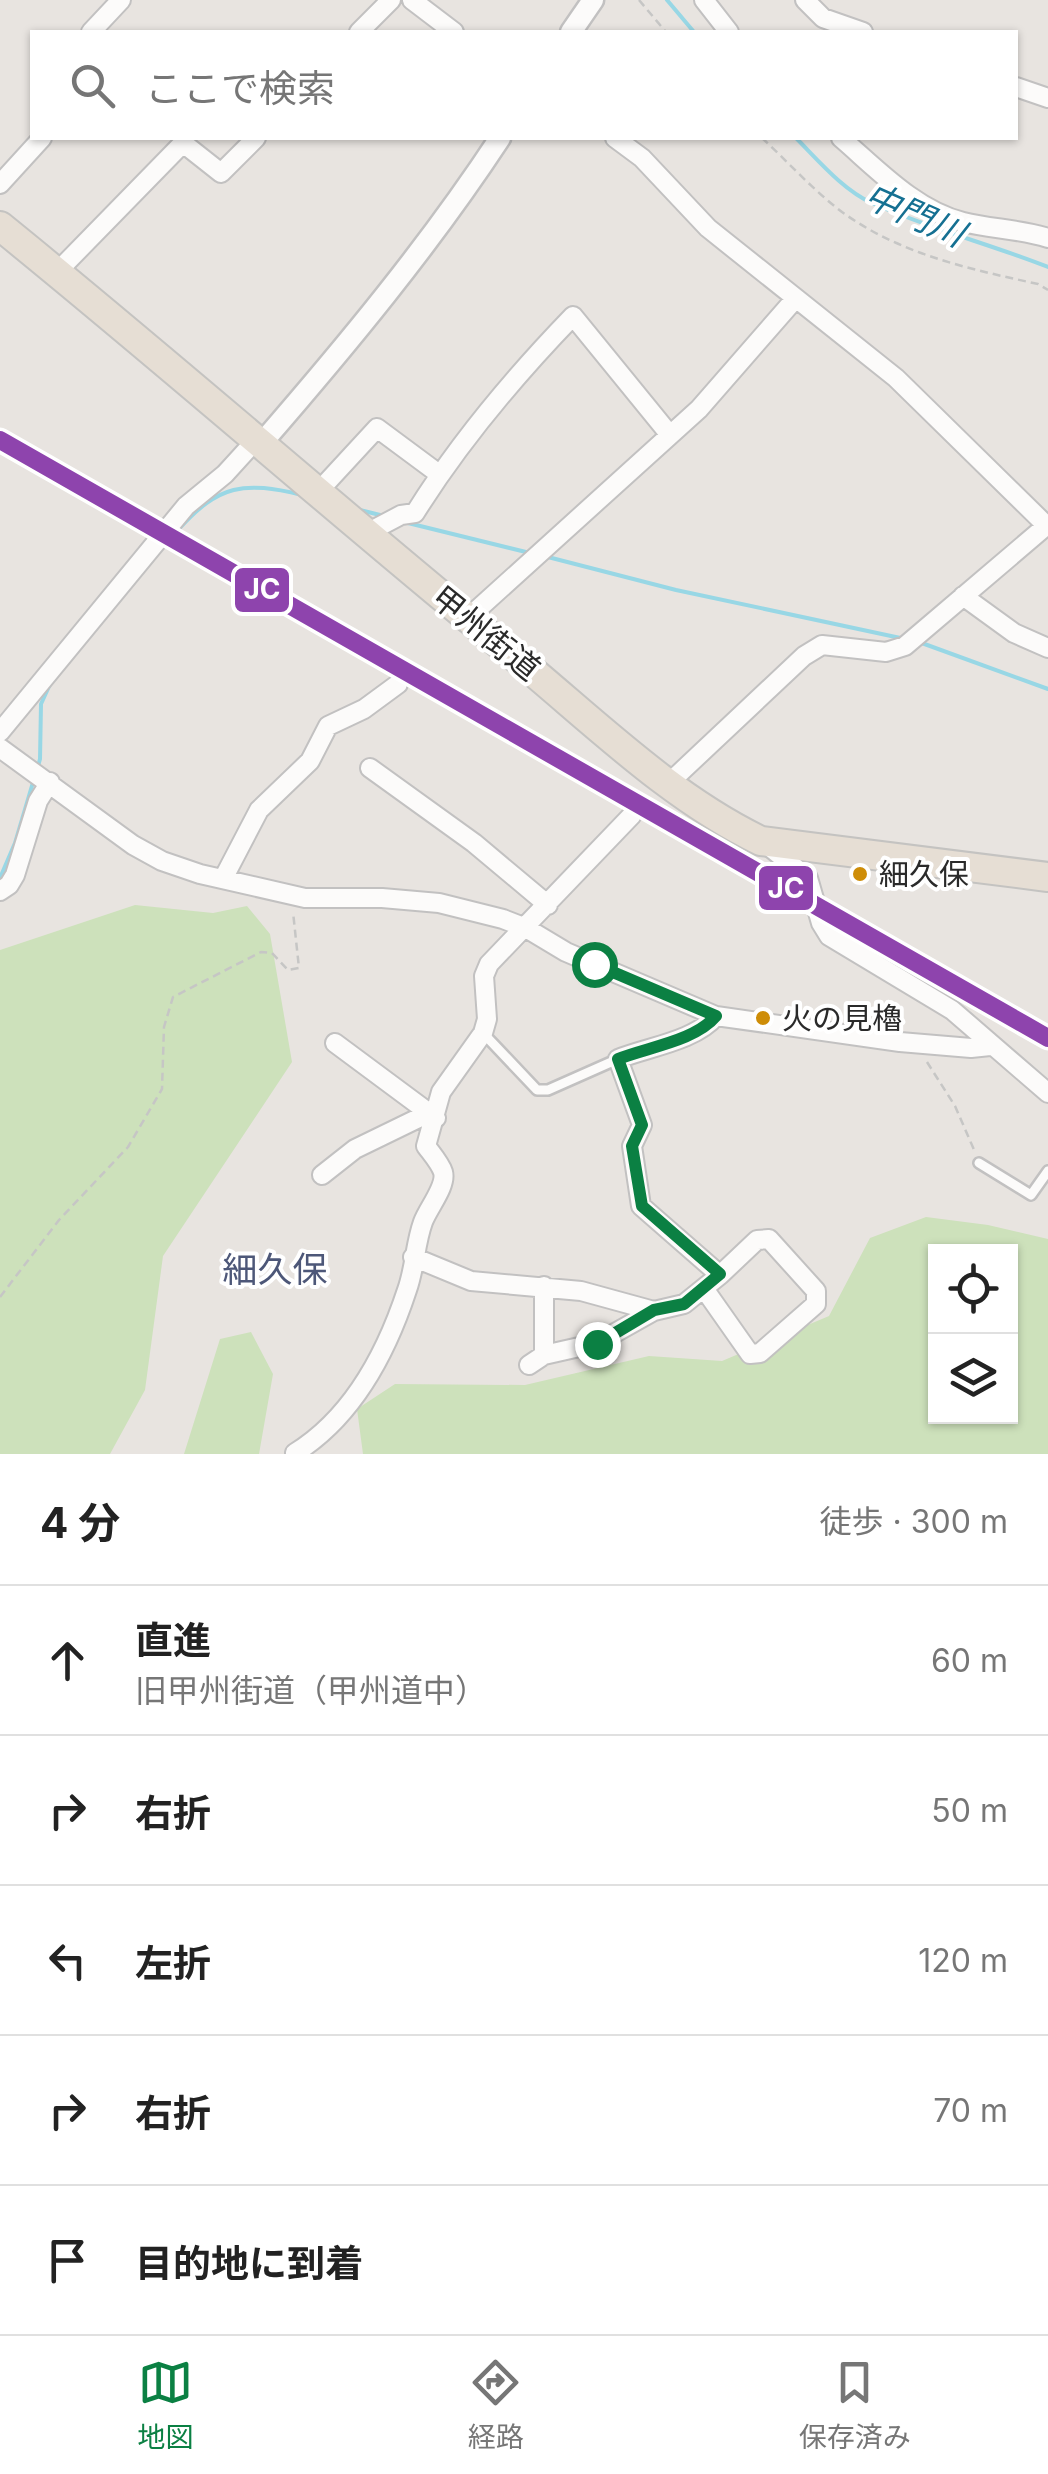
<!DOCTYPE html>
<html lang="ja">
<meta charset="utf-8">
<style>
:root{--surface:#fff;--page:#f6f6f6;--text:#222;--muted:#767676;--line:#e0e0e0;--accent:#0b8043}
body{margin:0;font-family:Inter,"Noto Sans JP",sans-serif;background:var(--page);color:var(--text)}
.controls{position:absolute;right:30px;bottom:30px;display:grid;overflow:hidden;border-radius:0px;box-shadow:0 2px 8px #0004}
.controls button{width:90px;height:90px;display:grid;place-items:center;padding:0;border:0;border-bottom:2px solid var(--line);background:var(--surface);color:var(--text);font:50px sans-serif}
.stop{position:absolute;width:30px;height:30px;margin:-22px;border:8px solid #0b8043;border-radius:50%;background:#fff}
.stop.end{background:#0b8043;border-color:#fff;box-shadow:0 2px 10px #0008}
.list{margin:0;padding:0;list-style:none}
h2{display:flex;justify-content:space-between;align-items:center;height:130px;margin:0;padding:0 40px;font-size:42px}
h2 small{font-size:32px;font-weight:400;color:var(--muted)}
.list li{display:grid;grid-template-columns:65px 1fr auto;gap:30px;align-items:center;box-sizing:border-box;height:150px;padding:0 40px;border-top:2px solid var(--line)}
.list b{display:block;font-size:38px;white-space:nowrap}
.list p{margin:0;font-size:32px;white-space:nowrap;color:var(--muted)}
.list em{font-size:32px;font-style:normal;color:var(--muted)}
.icon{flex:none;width:55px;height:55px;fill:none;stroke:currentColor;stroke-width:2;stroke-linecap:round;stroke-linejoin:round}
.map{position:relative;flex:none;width:1048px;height:1454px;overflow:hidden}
.search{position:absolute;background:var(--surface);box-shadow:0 2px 8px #0004;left:30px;right:30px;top:30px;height:110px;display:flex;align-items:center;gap:25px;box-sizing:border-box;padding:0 35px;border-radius:0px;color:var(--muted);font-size:38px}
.sheet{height:880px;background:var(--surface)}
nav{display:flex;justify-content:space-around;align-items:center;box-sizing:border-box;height:140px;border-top:2px solid var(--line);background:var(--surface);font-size:28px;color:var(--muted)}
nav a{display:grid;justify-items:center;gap:5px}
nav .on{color:var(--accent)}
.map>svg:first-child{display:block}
.green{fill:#cde1bb;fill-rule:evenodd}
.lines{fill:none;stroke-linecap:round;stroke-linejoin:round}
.stream{stroke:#98d7e5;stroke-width:4}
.service-casing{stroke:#c2c1c1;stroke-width:14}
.minor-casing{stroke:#c2c1c1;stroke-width:22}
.tertiary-casing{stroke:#c2c1c1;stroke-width:25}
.trunk-casing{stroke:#c4c3c1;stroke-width:32}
.path{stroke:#c6c6c5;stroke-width:2.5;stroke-dasharray:8 5;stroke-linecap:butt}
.service{stroke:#fcfbfa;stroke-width:9}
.minor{stroke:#fcfbfa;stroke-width:18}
.tertiary{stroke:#fcfbfa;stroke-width:20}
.trunk{stroke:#e6ded4;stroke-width:28}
.rail-1-casing{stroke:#fff;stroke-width:25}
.rail-1{stroke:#8e44ad;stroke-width:18}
.route{stroke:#0b8043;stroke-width:12}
.bus-dot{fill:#ce8d08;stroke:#fff;stroke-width:4}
.labels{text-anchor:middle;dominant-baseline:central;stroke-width:8;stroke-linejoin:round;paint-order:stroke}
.bus-label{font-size:30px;fill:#2a2a2a;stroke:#fff;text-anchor:start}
.street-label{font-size:32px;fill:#2a2a2a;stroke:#fff}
.water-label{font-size:35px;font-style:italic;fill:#157092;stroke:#fff}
.neighbourhood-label{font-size:35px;fill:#4d5778;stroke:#fff}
.line-badge{stroke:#fff;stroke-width:4}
.badge-label{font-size:28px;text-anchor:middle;font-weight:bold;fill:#fff}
</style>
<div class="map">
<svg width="1048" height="1454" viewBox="0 0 1048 1454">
<rect width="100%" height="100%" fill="#e8e4e0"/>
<path class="green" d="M135,905L213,913L247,906L270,934L292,1062L163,1256L145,1390L110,1454H0V950Z
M926,1217L988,1225L1048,1239V1454H363L357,1409L395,1384L525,1385L649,1356L722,1361L829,1316L870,1238ZM936,1252H1010V1416H936Z
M251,1332L273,1374L259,1454H184L220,1339Z"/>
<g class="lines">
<path class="stream" d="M667,0L694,32
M796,138C818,160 843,190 872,203C930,229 990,244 1048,267
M360,510L384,516
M408,523L530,553
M178,530C219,484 244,481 302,495
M544,556L676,590L905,639
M919,642L1048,689
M37,770L40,759L41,704L51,682
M0,878L15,843L34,779"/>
<defs>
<path id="service" d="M483,1033L537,1090H548L618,1059
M979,1163L1031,1195L1048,1171"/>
<path id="minor" d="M412,0L454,32
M704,0L729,32
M805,0L823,18L863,32
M91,32L121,0
M359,32L391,0
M1016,87L1048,98
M615,138L642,158L708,228L896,378L1048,527
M841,138C877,169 915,210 963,222C991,229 1020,229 1048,238
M0,184L42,138
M57,272L183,143L221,173L256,138
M317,493L377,428L439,474
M365,534L401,515L415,513C460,441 514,377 573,316L670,435
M963,596L1014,633L1048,648
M468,618L699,409L795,299
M0,732L186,506L225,474L256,440
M0,748L133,845L162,861L200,874L305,898H382L439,903L503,919L526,928L566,952L716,1016L900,1042L971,1048L990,1046
M370,768L474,843L548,905
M669,783L804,656L822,645L886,652L905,646L1046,526
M766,844L808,878L821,923L829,936L952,1010L1048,1093
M223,879L259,810L310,761L328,726L364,709L398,684
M0,891L9,885L15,875L38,801L50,782
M335,1043L436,1118
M322,1175L355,1149L429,1113
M413,1257L471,1281L581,1291L654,1311L684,1304L720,1275L641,1206L632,1146L642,1125L618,1059C648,1047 695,1041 716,1016
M544,1286V1355
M705,1290L750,1354L760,1353L816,1304V1291L769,1239L757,1240L720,1275
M529,1365L544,1355L597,1343L654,1311
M295,1453C353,1417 386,1354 407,1290C415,1268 415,1244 423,1222C428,1208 447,1186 443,1172C440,1163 431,1153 426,1146L441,1092L483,1033L487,1019L484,976L489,964L632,815"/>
<path id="tertiary" d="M571,32L593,0
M261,444C346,346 429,246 500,138"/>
<path id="trunk" d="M0,226C173,366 340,514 513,655C591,719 669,797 761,841L1048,877"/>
</defs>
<use href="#service" class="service-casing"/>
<use href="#minor" class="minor-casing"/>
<use href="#tertiary" class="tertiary-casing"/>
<use href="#trunk" class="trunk-casing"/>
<path class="path" d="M639,0L666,32
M762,138C788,162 813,190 842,212C900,254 969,269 1038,284L1048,290
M927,1062L955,1106L975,1152
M0,1297L59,1220L128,1147L162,1089L164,1027L173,997L261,952L272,953L288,970L299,968L293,912"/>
<use href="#service" class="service"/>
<use href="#minor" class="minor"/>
<use href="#tertiary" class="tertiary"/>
<use href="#trunk" class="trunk"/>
<defs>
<path id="rail-1" d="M0,440L1048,1038"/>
</defs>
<use href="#rail-1" class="rail-1-casing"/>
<use href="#rail-1" class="rail-1"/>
</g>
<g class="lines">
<path class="route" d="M594,964L716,1016C695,1041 648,1047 618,1059L642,1125L632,1146L642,1206L720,1274L684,1304L654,1310L597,1344"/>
</g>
<g class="bus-dot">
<circle cx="860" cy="874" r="9"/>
<circle cx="763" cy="1018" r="9"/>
</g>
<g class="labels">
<g class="bus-label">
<text x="879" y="874">細久保</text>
<text x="782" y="1018">火の見櫓</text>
</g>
<g class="street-label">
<text transform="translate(486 633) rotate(39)">甲州街道</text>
</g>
<g class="water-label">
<text transform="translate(915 214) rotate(24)">中門川</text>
</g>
<g class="neighbourhood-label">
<text x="275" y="1269">細久保</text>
</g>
</g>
<g class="line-badge">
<rect x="233" y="566" width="58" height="48" rx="10" fill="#8e44ad"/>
<rect x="757" y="864" width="58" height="48" rx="10" fill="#8e44ad"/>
</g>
<g class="badge-label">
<text x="262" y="599">JC</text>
<text x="786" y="898">JC</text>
</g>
</svg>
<div class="controls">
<button><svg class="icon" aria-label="locate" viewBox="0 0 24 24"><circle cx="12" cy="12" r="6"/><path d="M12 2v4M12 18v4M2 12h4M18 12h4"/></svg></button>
<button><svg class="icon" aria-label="layers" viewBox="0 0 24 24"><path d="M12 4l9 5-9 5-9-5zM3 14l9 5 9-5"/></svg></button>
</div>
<div class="stop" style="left:594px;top:964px"></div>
<div class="stop end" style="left:597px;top:1344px"></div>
<div class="search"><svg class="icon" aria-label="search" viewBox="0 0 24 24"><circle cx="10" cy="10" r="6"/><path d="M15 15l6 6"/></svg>ここで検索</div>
</div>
<section class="sheet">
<h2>4 分<small>徒歩 · 300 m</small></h2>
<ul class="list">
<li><svg class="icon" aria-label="ahead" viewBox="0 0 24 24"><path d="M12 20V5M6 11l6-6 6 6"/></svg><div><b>直進</b><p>旧甲州街道（甲州道中）</p></div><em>60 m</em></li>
<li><svg class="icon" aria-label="right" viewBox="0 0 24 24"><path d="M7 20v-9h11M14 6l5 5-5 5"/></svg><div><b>右折</b></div><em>50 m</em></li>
<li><svg class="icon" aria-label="left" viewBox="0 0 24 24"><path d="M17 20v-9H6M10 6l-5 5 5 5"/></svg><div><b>左折</b></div><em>120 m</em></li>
<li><svg class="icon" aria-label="right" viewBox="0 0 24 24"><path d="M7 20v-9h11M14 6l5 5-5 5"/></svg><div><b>右折</b></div><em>70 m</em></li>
<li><svg class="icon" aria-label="arrive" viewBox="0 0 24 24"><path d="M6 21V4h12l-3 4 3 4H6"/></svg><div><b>目的地に到着</b></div></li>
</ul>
</section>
<nav>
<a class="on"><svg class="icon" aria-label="map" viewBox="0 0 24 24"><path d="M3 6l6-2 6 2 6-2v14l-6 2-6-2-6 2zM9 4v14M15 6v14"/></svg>地図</a>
<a><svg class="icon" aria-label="directions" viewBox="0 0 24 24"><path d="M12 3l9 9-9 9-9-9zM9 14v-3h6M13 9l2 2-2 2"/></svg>経路</a>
<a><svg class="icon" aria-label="saved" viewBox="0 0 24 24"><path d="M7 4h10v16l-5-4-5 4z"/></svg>保存済み</a>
</nav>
